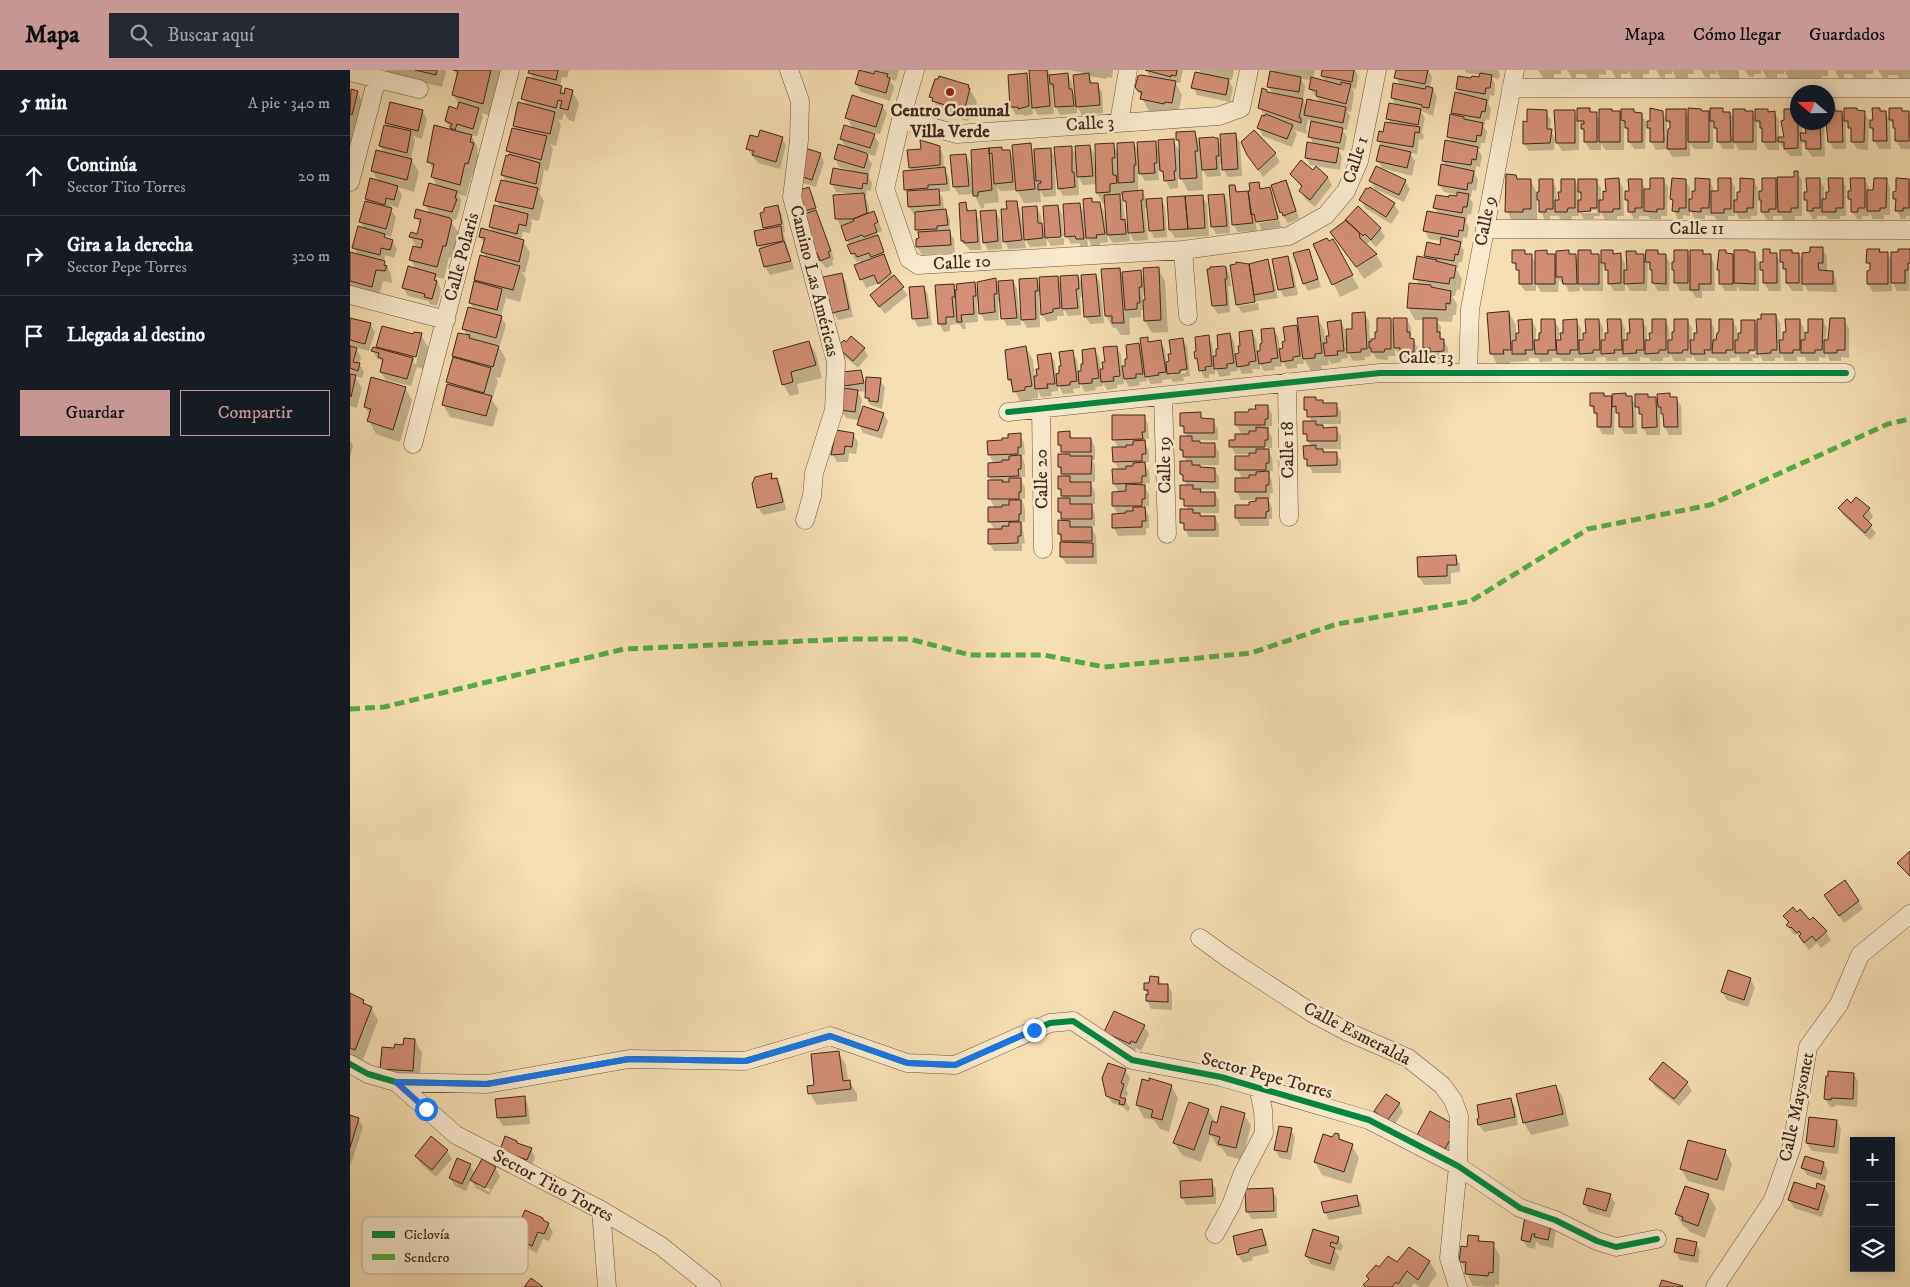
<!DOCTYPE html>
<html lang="es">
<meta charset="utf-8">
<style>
:root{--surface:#171b24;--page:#242831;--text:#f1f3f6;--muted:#9ea1a6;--line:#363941;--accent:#c59692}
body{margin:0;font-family:"IM FELL DW Pica",serif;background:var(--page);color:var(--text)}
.controls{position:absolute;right:15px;bottom:15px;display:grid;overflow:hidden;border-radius:0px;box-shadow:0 2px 12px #0003}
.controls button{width:45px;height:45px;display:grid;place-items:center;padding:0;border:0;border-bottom:1px solid var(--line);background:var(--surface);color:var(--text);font:25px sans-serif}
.compass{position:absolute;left:1440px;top:15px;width:45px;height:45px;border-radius:50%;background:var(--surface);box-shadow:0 2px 12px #0003;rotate:290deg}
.stop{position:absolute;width:15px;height:15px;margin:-11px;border:4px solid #1a73e8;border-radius:50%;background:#fff}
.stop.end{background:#1a73e8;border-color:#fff;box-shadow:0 1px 5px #0008}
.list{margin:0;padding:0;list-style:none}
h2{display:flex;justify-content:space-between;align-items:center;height:65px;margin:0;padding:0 20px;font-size:21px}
h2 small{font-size:16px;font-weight:400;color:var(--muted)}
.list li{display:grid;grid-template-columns:32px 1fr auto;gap:15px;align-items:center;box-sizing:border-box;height:80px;padding:0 20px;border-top:1px solid var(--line)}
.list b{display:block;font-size:19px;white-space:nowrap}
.list p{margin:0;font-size:16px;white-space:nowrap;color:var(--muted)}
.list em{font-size:16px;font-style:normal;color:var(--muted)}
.actions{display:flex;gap:10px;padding:15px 20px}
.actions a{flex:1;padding:11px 0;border:1px solid var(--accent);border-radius:0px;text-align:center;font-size:18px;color:var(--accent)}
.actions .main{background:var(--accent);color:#111}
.icon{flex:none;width:28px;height:28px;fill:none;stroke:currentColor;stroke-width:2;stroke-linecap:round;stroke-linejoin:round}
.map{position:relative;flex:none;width:1560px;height:1217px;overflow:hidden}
header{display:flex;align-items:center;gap:30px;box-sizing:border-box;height:70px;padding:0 25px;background:var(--accent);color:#111}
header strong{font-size:24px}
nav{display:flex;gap:28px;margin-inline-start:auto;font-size:18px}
.search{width:350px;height:45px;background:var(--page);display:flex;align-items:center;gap:12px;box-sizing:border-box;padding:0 18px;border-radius:0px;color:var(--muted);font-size:19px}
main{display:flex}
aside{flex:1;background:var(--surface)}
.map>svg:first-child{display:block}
.shadow{fill:#0003;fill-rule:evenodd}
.building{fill:#d38f76;stroke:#40271b}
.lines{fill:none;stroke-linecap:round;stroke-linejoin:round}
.minor-casing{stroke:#6e5541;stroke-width:19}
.minor{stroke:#f9eace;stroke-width:18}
.quiet{stroke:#56aa43;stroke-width:5;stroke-dasharray:10 5;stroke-linecap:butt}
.cycleway-casing{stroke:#f9eace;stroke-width:9}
.cycleway{stroke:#00873e;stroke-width:6}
.route{stroke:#1a73e8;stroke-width:6}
.poi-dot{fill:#8f2418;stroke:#f9eace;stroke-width:2}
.labels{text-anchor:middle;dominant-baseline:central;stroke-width:5;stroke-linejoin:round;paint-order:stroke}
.poi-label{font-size:18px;font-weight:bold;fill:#40271b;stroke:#f9eace}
.street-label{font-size:18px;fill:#40271b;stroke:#f9eace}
.key{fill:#f9eace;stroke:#c2b098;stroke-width:1}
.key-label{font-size:14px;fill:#40271b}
</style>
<header>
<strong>Mapa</strong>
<div class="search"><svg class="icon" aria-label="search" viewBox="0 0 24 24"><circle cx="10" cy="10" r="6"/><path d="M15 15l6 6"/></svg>Buscar aquí</div>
<nav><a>Mapa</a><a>Cómo llegar</a><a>Guardados</a></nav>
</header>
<main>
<aside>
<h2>5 min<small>A pie · 340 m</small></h2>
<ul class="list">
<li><svg class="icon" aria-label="ahead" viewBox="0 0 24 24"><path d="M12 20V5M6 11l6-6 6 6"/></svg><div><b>Continúa</b><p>Sector Tito Torres</p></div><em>20 m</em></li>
<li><svg class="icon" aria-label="right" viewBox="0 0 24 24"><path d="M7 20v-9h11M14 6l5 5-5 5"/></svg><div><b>Gira a la derecha</b><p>Sector Pepe Torres</p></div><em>320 m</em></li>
<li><svg class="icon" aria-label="arrive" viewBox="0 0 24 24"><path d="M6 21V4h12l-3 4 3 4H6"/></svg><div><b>Llegada al destino</b></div></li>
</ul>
<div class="actions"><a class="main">Guardar</a><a>Compartir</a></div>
</aside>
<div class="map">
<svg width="1560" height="1217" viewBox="0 0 1560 1217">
<rect width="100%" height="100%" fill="#f6dfb3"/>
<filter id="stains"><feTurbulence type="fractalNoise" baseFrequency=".004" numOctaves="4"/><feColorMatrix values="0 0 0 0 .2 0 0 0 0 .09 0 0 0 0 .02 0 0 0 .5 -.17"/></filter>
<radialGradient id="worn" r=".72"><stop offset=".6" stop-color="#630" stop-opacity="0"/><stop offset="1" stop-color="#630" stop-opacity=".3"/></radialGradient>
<path class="shadow" d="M37,0H95L96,2L92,17L64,10L41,7Z
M104,0H149L150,2L139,45L131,43L133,47L127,66L121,65L128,78L127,82L130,87L125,106L122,105L116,126L108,124L111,130L110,138L106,150L97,147L109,163L102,188L99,187L94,209L86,207L91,220L87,236L80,234L78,231L58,226L53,218L66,200L61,190L67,178L61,167L68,165L70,156L66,147L80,144L75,135L88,117L82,107L84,101L79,92L101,61L96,51L108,40L109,35L103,24L108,7Z
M180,0H219L217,8L212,7L210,17L215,24L222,21L229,33L224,52L219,50L214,43L212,50L208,49L211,55L206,76L200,74L203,79L198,101L194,100L190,122L188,121L194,131L189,151L180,149L182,153L180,163L173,162L171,170L173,171L180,183L175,203L172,202L176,209L170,232L156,228L151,247L156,255L150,275L147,274L156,289L150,308L145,307L148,311L142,330L148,339L143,357L100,347L93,334L99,314L97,312L106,290L104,285L117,266L113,258L124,240L120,233L127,213L125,210L136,188L133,182L135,174L130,167L143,163L140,157L151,138L147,131L156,112L152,105L160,85L158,81L167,60L164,55L177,35L173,29L184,10L180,3Z
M514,0H549L546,11L539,9L544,17L540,31L511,22L506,14L515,2Z
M680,0H698L701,6L717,5L722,12L723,22L726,28L739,4L720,0H763L762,8L757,7V9L739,6L743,14H747L752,22L753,43L732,45L727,36V43L710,45L706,37L704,18H702L704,44L688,45L682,36L683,44L674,46L673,44L666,45L661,37L676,5L681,14Z
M796,0H833L830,13L825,12L832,25L828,45H821L799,41L786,17L800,8Z
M849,0H884L882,10L878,9L883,18L880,32L847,25L843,17L852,5Z
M923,0H965L963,9L976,12L972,6L973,0H1009H1005L1008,6L1006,19L1002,18L1004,23L1001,42L997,41L1000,46L997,60L992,59L997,67L994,81L988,79L992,87L990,100L960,95L956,87L964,75L960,67L962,53L958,49L956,58L957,64L944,60L947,64L942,77L913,66L909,58L914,45L910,38L916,21L918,23L923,24L918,17L925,3ZM951,9L962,10L960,19L972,34L957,38L953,30L955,16Z
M1047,0H1078L1082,7L1080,18L1083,19L1087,27L1083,46L1071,41L1075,48L1072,62L1071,61L1074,66L1073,70L1069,69L1067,84L1060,83L1065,91L1062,106L1032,98L1028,91L1031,76L1029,71L1041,54L1038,48L1046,36L1042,28L1050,15L1046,8Z
M1115,0H1148L1150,4L1149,9L1141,7L1145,14L1144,26L1140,25L1139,32L1137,31L1141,39L1139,50L1136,49L1134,56L1133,55L1137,62L1135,73H1131L1130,79H1128L1132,86L1130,97L1126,96L1125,104L1128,110L1126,121L1122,120L1121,127H1119L1123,133L1121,145L1118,144L1116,152L1119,157L1117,168L1113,167L1112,174H1110L1114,181L1112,192H1109L1108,198H1106L1112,209L1110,220L1107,219L1105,226H1102L1107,234L1106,245H1103L1102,252L1087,251L1091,257V266L1098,278V289H1086L1084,286H1079L1075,278L1074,250H1065L1058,237L1069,215L1065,208L1078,189L1076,185L1091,176L1092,171L1079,169L1075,161L1088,144L1085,138L1108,128V125L1094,122L1089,114L1096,96L1093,90L1102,73L1098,67L1104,46L1102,42L1110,25L1107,19L1130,9L1131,5L1116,3Z
M1188,0H1211V4H1204V8H1193Z
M1217,0H1256V5L1249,4V8H1238L1235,4H1226V8H1222Z
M1261,0H1299V4H1293V8H1282L1278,0V4H1271V8H1266Z
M1306,0H1344V4H1338V8H1326L1322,0V4H1315V8H1311Z
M1351,0H1389V9H1371L1366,0V4H1360V8L1355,7Z
M1395,0H1411V4H1404V7H1399Z
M1412,0H1434V4H1427V8H1417Z
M1434,0H1478V6H1472V8H1452V12H1441Z
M1485,0H1523V4H1516V8H1504L1502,4H1494V8H1489Z
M1528,0H1560V8H1549L1547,5H1538V8H1533Z
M618,16L627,32L622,49H619L618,51L590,43L581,26Z
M0,22H7L14,34L0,81Z
M532,36L537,43L530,64L522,62L529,73L525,86L515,83L522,94L518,106L522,113L521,121L517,120L516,128L518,133L520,144L524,142L528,150L532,161L527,163L543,207L558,225L535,244L521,226L531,217L529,213L516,218L506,196L512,194L510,191L507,192L502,184L499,176H500L487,149L502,124L486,122L482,114L499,100L489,97L485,89L496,78L491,69L503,59L497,48Z
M1485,39L1486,42L1492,43L1495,49L1508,42H1514L1519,50L1518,80L1507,79L1502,71V63L1496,52V79H1484L1479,72L1480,52Z
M1529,39L1531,42H1535L1540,50L1541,79H1529L1524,71V62L1521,58Z
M1551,39L1553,43H1559L1560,45V79H1551L1546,71V61L1540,50Z
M1240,40L1242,44H1246L1250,51L1261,40L1263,42H1269L1273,48L1283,40L1285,44H1291L1296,52L1295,79H1284L1279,71V63L1274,53V80H1255L1251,73V80H1240L1235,72V63L1229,51V80L1212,81L1205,70L1204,80L1179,81L1174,73L1178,53L1196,42L1201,50L1200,60L1207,71L1224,41L1228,49Z
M1335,40L1339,48L1352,42H1358L1361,48L1372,40L1374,43H1380L1385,51L1395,40L1396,42H1402L1406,49L1417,40L1419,43H1425L1429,51V68H1435L1448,52H1452V64H1458L1453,52H1474L1475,86L1462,87L1452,71V86H1440L1429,72V80H1418L1413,72V61L1407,51V80H1389L1384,72V79H1373L1368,71V63L1363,53V79H1344L1340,73V86L1322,87L1318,79L1306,80L1301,72V62L1299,58L1302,52L1313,42L1317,50ZM1317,51L1321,57V59L1317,60Z
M72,41L77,49L72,69L63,66L65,70L61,89L69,102L64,122L47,117L52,125L48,138L41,135L40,139L46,147L41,167L35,165L37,170L42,171L47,179L44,188L35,185L34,191L41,204L42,213L33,211L28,229L0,221V184L8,185L4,177L15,160L10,151L18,133L16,129L29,112L22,101L34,83L30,76L38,57L36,53Z
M844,62L851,75L867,69L872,78L885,65L890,73L892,106L878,107L873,99V94H870L871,106L857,107L852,98L853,120L838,121L831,108L828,109V118L820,119L811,100H808L809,110L795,111L790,103H788V122H792L797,130L811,129L815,137L817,167L804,168L800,160L798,138H795L798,170L784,171L779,162L780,171L763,173L757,164L758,172L750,173V175L742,176L737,167L738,176L731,177L729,173L721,174L717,167L729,134L736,146L741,130L743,133H749L754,141L755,149H757L756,135H754L747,123V114L733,115L728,106L729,125L713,126L709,118L707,96L705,97L706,126L694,127L690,120L691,132L674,133L667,120L650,121L647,117L649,132L634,134V138H631L624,124L609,125L604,117L616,85L620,93L621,99H623L622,81L651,78L653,81H659L665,90L680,75L686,84L700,79L707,90L721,77L727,87L740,76L744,84L745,95H748L763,74L768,83L784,74L789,83L805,72L810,80L823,70L830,82V74L827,70ZM769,125H774L777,136L779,159L775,151L773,133Z
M431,67L436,75L430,99L408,93L397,79L409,69Z
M589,77L593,85L594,99L599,107L600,121L589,122L593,128L594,141H596L600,149V163L604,169L605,183L572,185L567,177L570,169L566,160V144L564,145L559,137V125L556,119L562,101L560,97Z
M470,84L474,92L466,117L453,113L448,105Z
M925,84L930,92L913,107L898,85Z
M963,102L978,108L982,115L965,137L955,129L951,121L952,118L941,104Z
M1447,102L1452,110V146H1445V150H1433L1432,146H1423V150H1417L1412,142V133L1410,129L1413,123L1425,109L1429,115L1445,108Z
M1166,106L1168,110H1180L1187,123H1190L1202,110L1206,118L1207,131H1210L1212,123L1225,110L1229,118L1246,110L1251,118V131H1254L1257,123L1269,110L1273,118L1274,146H1267V149L1255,150L1251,142L1250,146H1244V149H1234L1229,141V146H1222L1221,150H1211L1209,146H1200V149L1195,150L1191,142V134L1187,127V150L1164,154L1157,141ZM1229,122L1232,127V131H1229ZM1232,140H1247V143H1232Z
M1380,109L1385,117V131H1388L1391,123L1403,110L1408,118L1407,146H1401V149H1389L1385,141V146H1378V150H1367L1364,146L1355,145V149H1345L1340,140V146L1333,145V149H1328L1324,141V133L1321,129L1335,110L1340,118V130H1343L1346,122L1359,110L1363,118V122H1369Z
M1469,109L1474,117V130H1477L1480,123L1492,110L1496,117V146H1490V149H1478L1476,146H1467V149H1463L1458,141V134L1456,129L1458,123Z
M1514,109L1519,117V121H1525L1536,109L1540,117V145H1534V149H1523L1519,142V146H1512V149H1507L1502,142V134L1499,129Z
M1291,110L1296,120H1301L1313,110L1318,117L1317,146H1311V149H1300L1298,146H1289V149H1284L1279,141V135L1276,129L1280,122Z
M1559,110L1560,112V146H1556V149H1551L1547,141V134L1544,128Z
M1021,111H1055L1060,119L1054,132L1025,119Z
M935,112L940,119L949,149L938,153L931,142Z
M908,113L912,120L919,118L923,126L929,147L907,151V152L905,148L907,161L888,162L883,154L885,116L888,123L902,122Z
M459,118L463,126L468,146L484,189L482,190L483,195L476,198L466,184L457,145L449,122Z
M874,125L878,133L880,163L866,164L862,156Z
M852,126L857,134L859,166L825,168L820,160Z
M1011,130L1044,134L1049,142L1041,154L1015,138Z
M666,132L670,140L672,154H674L687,138L691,146L692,154L696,162L708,136L712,144L714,166L698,167V169L714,168V175L701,176L696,168L697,176L680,177L674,167L676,178L659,179L654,171L658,140Z
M615,134L620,142H625L629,149L631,180H620L612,171Z
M427,137L432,144L435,162H433L444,199L420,205L415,197L409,175L416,160L414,157Z
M1008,138L1030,159L1035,167L1026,177L1020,171L1016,175L1026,184L1033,196L1014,209L982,162L998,151Z
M645,141L650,149L652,179L638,180L634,172Z
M929,150L931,157L912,160L908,153Z
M982,171L1009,218L990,227L964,175Z
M1472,179L1477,186V202H1482L1486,210L1487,222L1458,221L1453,213V221H1442L1437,213V204L1431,192V181H1441L1443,184H1449L1454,193Z
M958,180L962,188L971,217L958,221L954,214Z
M1420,180L1422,184H1426L1430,192L1431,221H1419L1414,213V205L1411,200Z
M1529,180L1530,183H1537L1542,191L1560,181L1559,221H1547L1542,212V221L1523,222L1518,214L1522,199L1518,193Z
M1174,181L1177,185H1181L1186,194L1197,182L1199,185L1204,186L1207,191L1219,182L1221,185H1225L1229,191L1241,182L1243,185H1248L1252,192L1263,182L1265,185H1270L1275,193V201H1278L1285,182L1287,185H1293L1297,191L1308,182L1310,185H1315L1320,193L1319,221H1308L1303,213V204L1298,193L1297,221H1280L1275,212V221H1264L1259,213V204L1253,194V221H1234L1230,216V221L1219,222L1215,214H1212L1209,209L1208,222H1191L1186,214V221H1175L1170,214V204L1163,192Z
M1337,181L1341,189L1352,182L1354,185H1360L1364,193L1365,221H1352V228H1346L1342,221H1330L1326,213V204L1323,200Z
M1370,181H1375L1377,185H1382L1386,191L1399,184H1404L1409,192V221H1390L1387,215V221H1375L1370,213L1371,205L1368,200Z
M937,187L942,195L948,225L934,227L930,220Z
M917,190L921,198L928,228L889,234V236L908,233L909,240L892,243L887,235L882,195H899Z
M876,198L880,206L881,216L878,217L880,242L868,244L863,236Z
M769,199L774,208L790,202L795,212L808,199L815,211L818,262L802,263L795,251V240H791V247L779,248L780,265H771L766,258H763L756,246ZM793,225H796L797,231H793Z
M491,205L496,212L503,247L488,250L483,242Z
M746,205L750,213L754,253L740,254L735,246L734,226L730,227L731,245L718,246L713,238L714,246H707V250L697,252L692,245L691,226H689L690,257L677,258L670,246H672L686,209L690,216L707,207L712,216L728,206L733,216Z
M645,209L650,218L663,211L667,219L671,255L657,256L653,248L651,232H648L649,250L635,251L630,243V233H627L628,252L615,253L616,259H613L609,254L600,255V261L594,262L589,254L586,217L603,215L608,223L624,213L629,222L635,210Z
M574,217L578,225L582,255L568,257L564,249Z
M1014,243L1019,251L1020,271L1026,270L1040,249L1045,257L1056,249L1061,257V267L1068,278V289L1056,290L1054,286H1049L1045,277V286H1038V290L1027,289L1020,279L1021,286L1014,287L1015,290L1003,291L997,281L998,288L991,289V292L981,294L978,288L979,295L971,296L972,300L961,301L953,287L954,294H947V298L937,299L931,289L932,296L924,297L925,300L914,301L909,292L910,299H902L903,303L892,304L887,294L888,301L880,302L881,305L870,307L865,297V304H859V308H854L846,288L858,267L862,274L864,287H868L870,280L880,264L884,272L886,285L890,284L902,262L906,269L908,282H912L924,259L928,267L930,280L934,279L936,272L946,257L951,264L967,247L974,260L975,268L980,267L990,251L995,259V266H997L1004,260Z
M1159,243L1166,255V265H1170L1182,251L1186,258V272L1190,271L1204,250L1209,258V272H1212L1226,250L1231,258V271H1235L1237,264L1249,250L1253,258V271H1256L1259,264L1271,250L1275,258V271H1278L1281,264L1292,250L1297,258V271H1301L1303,264L1315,250L1319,258L1320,271H1324L1337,250L1342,258V271H1345L1348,264L1360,250L1364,258L1365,271H1367L1382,250L1387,258V271H1389L1405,251L1408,257L1426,245L1430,253L1431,271H1434L1437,264L1449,250L1454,258V271H1456L1459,264L1472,250L1477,258L1476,271H1479L1494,250L1499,258V288L1491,287V291H1480L1476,284V288L1469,287V291H1457L1455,287H1447V291H1435L1431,283V288H1425V291H1413L1409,284V288H1402L1403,291H1391L1387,284V288H1380V291H1368L1366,288H1358V291H1346L1342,284V288H1336V291H1324L1320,284V287L1313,288V291H1301L1299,288L1290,287V291H1279L1277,287L1268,288V291H1257L1255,287L1246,288V291H1235L1233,288H1224V291H1212L1210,288H1202V291L1190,292L1188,288H1179V291L1160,292V296H1148L1141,283ZM1389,282H1405V284H1389Z
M0,249L20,254L25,262L19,281L5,277L11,287L9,294L14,302L12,308L5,306L12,318L7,338L0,336Z
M71,265L78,277L73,299L67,297L61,316L36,310L31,302L33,294L31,290L27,289L23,281L29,280L27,277ZM68,275H70L66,294L63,293Z
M797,268L800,273L811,272L815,280L817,293L821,292L822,285L832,269L837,277L840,306L833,307L834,311L823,312L821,309L812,310V313L801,314L796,306L797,311L789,312L790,315L779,317L773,306L774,314L767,315V318L757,320L753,313V316L745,317L746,320L735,322L730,312V318L723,319L724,323L713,324L708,314V321L701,322L702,326L691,327L688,321V328L681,329L682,332L671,333L659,310L656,281L676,278L683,290L685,308L689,307L690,300L700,284L705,292L706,305L711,304L722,282L727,290L729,303L733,302L745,279L749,287L751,300H754L756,293L766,277L771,285L772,298L777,297L789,274L793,282ZM836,301V303L820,305V303Z
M459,272L466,284L472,308L447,314L449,324L440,326L433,314Z
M489,277L514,279L518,286L508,298L493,285Z
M510,301L516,315L530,310L535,317L532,339L520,335L516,327V321L508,322L512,330L509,348L533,344L538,351L532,369L513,363L509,355L510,350L496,348L491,340L498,320L496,316Z
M55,318L62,330L50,372L26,364L19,351L20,346L15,337Z
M1242,324L1254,327L1281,328L1286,336L1297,325L1299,328H1306L1309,334L1319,325L1321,328H1326L1331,336L1332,365H1319L1315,357V348L1310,340V365H1297L1293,357V347L1286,336L1287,364H1275L1270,357V348L1265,339L1264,365L1252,364L1248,356V349L1241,336Z
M965,328L967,331H973L974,334H986L991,342V354H972L974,359H986L991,366V379H972L975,383H986L991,391V403H963L955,388L961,377L955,364L962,352L955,340Z
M917,336L922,344V356H919V362L922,367V378H919V382L922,388L923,401H920V406L922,411L923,423H920V429H918L922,437V449H919V456H891L886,448L900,436L907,433V430H891L887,422L893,410L887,399L900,387V384H885L881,376L892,365L886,355L900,343ZM913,371L919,380H916L911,372Z
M850,344L854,350L863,351L868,359V370H848L851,374H864L869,382V395H849L851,399H864L869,407V419H849L851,423H865L869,431V443H849L851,447H865L869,455V467H839L832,452L838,440L832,428L837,416L831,404L837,392L831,380L838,368L832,356Z
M794,346L798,354L799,369H796V375L799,380V392H796V396L799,401L800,413H796V419L799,425V436H796V440L799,446V458H796V465L768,466L764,458L769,445L763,436L769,423L764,413L769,400L764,391L769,378L763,369ZM790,430L795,438H792L788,431Z
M719,363L723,369H741L745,377V390H742L745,395V412H740L745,422V434H740L745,444V456H740L746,466L747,494H716L712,487L714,474L709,464L714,452L709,441L714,429L709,419V407H714L709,397L714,385L709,375Z
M503,364L508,372L506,384L499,383L498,392H487L483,385Z
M670,365L674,373L675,385H672L675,395V407H672V412L675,417V429H672L675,439V452H672L675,473L672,474V481H644L639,473L645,460L639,451L645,439L640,429L639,411H642L639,406L644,394L639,384L660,369Z
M0,371L3,376L0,387Z
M421,405L431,417L436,440L413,445L408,437Z
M1501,434L1519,439L1523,447L1518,453L1526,463L1520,470L1494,446L1489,439Z
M1105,486L1110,494V502L1101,503V514L1074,515L1069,507Z
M1560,782V808L1549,793Z
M1508,831L1513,839L1494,853L1481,833Z
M1447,843L1459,851L1462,849L1476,862L1481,870L1471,878L1467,873L1459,880L1447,864L1445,865L1442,863L1435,846Z
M808,908L812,915H818L822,923V940L801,939L797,931V926H799L795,920Z
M1400,909L1405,917L1398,937L1377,930L1372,922Z
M0,925L13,931L16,936L21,938L28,950L12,992L0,987Z
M794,956L799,964L791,981L786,978L784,982L755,962Z
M65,970L72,983L69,1013L39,1011L32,999L54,976Z
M489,983L496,995L498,1012H500L507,1024V1031L467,1035L460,1023Z
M775,1000L780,1008L776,1020L778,1023L775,1030L780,1038L778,1042L773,1037L762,1033L757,1025Z
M1504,1004L1508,1012L1507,1037L1485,1035V1037H1480L1475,1029Z
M1301,1009L1337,1013L1342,1021L1329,1036L1305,1017Z
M821,1016L828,1028L819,1062L810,1059L804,1050L794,1048L787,1035Z
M1206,1016L1213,1028L1219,1056L1181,1065L1174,1053L1167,1025Z
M174,1027L178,1035L180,1054L153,1056L148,1048L147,1030Z
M1160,1029L1165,1037L1168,1055L1134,1062L1129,1055Z
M1049,1034L1053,1042L1042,1058L1030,1049L1026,1041Z
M858,1040L867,1055L894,1044L901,1056L892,1090L877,1086L872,1078L867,1076L861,1065L851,1092L832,1085L824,1073Z
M0,1046L8,1049L13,1057L1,1094H0Z
M1487,1051L1491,1059L1488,1084L1462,1081L1457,1073Z
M1100,1054L1102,1090L1075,1079Z
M941,1060L945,1067L941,1090L930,1088L925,1080Z
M988,1065L992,1072L1002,1076L1009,1088L1001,1114L972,1105L965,1092L983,1069Z
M168,1075L181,1079L185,1087L181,1098L156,1088Z
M97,1081L102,1089L86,1107L71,1094L66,1086Z
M1375,1081L1382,1094L1374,1121L1338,1111L1331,1099Z
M1474,1093L1478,1101L1475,1111L1457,1105L1452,1097Z
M120,1095L125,1104L145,1098L150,1106L139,1125L126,1118L121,1110L116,1121L105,1116L100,1108ZM127,1112L141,1120L139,1122L127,1115Z
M861,1111L866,1119V1134L836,1135L832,1127Z
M1474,1117L1479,1125L1472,1147L1444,1138L1439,1130Z
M922,1120L927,1128V1148L902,1149L897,1142Z
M1260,1125L1265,1133L1260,1148L1239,1142L1234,1134Z
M1358,1125L1366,1138L1355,1168L1340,1162L1337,1158L1333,1156L1326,1144Z
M1006,1127L1011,1134L1012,1144L979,1150L975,1142Z
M171,1152L198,1154L203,1162L199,1171L193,1169L187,1183L171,1176L166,1168L173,1154Z
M1202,1152L1206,1160L1203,1178L1190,1175L1186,1172L1185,1179L1177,1177L1172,1169Z
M911,1160L916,1168L919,1183L902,1187L903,1190L893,1193L888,1185L884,1167Z
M1128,1167L1131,1172L1143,1174L1150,1186L1149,1215L1145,1214V1217L1123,1216L1111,1191L1118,1178Z
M988,1168L993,1176L991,1181L984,1179L989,1187L984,1201L961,1194L956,1186Z
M1346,1173L1350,1181L1348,1193L1330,1190L1325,1182Z
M1080,1192L1087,1204L1078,1217H1070L1064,1213L1061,1217H1016L1029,1199L1047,1194Z"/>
<path class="building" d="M65,0H87L86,5Z
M103,0H141L133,34L102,25L108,1Z
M179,0H208L206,10L178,3Z
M509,0L524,4L525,1L538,4L537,7L540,8L536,23L505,14Z
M679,0H697L700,36L682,38Z
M795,0H827L826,6L821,5V7Z
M972,0H1004L1002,12L971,6Z
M1046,0H1078L1075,14L1044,8Z
M920,1L951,7L949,22L917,17Z
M845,2L879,9L876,25L841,18Z
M677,3L679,36L668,39V37H660L658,5Z
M718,3L719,19H722L724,36L705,37L703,14H700L699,5Z
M739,3L740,13H748L750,35L726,37L723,5Z
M1130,3L1142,5L1140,18H1136L1135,24L1106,19L1108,6L1121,8L1122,6L1129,7Z
M791,5L826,11L822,33L815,32L814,34L790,29L792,22L788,21L785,17L788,6Z
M589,6L619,15L618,18H620L615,38L612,37V40L582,31L583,28L579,27L585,9H588Z
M177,7L212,16L210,23L214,24L215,18L223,20L218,40L210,38L212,31L208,30L206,38L171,29Z
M961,7L991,15V12L1001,14L996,34L966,26L967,21L959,19Z
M1043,13L1075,19L1076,16L1083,18L1079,38L1072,37V35L1041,28Z
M912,18L917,20V22L953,29L949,48H951V53L908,38Z
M1,19L8,21L2,45L0,44Z
M1105,22L1137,30L1135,42L1132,41L1130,48L1101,43Z
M502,25L533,35L526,57L495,48Z
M957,29L996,37L993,53L954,45Z
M40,32L73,40L68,61L35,53Z
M109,32L129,38L123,59L107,54L105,60L100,58L102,54L95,51L99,36L107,39Z
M168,32L205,42L200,64L163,56Z
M1039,33L1071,39L1068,55L1036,49Z
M1227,38H1240V42H1247V72H1234V59H1231V54H1234V51H1227Z
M1300,38L1313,41L1314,72H1300V58H1297V51H1300Z
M1338,38L1351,39L1352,41H1359V72H1338Z
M1360,38H1373V42H1380L1381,72H1367V58H1364V51H1360Z
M1479,38H1485V41H1492L1493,72H1478L1476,52L1479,50Z
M1494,38H1507V40L1515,41L1514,72H1501V58H1498V51H1494Z
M1522,38H1530V41H1536L1537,71H1523V58H1520V50H1523Z
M1539,38H1552V41H1559V71H1545V58H1543V50H1539Z
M1177,39L1197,40V59H1202L1200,73L1173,74V51L1177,52Z
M1249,39H1262V41H1270V72H1249Z
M1271,39H1284V42L1292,43V72H1278V58H1275V51L1271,50Z
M1316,39H1336V79H1317L1318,59L1320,58V51H1316Z
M1383,39H1395V41H1403V72H1383Z
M1405,39H1418V42L1425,41L1426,72H1412V58H1410V51H1405Z
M1434,39H1441V41H1448V78L1434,79V72H1428V67H1434L1431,51L1434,50Z
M1204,40H1225V73H1206Z
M916,44L943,55L937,69L907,58L912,45L915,46Z
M1100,44L1114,47V49L1133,53L1131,66L1127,65L1126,72L1097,67Z
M961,51L993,58L990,73L958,67Z
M1035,52L1070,57L1069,63L1065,62L1063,77L1027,71L1029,61L1033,62Z
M1454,52H1470L1471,79H1456V71H1451L1450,63H1456Z
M34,55L61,61L57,83L29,76Z
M84,55L122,65L120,72L124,73L118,94L115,93L110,115L81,107L84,94L77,92Z
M494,55L525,64L520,78L490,69Z
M162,58L197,66L191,90L156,81Z
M410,60L433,67L426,92L402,85L404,81L396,79L400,65L408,67Z
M904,60L926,83L908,100L897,85L891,72Z
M845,61L848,81H845L847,108L830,109L829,70H826V62Z
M886,63L888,99L872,100L870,64Z
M864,67L865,68H868L869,86H866L867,99L852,100L849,68Z
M824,69L826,101H824L825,110L814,111L813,101H810L808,70Z
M570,70L590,76V95L559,98L557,80L571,79Z
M1095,70L1128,77L1126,90L1122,89L1121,95L1092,91Z
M806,71L807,93H804L805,103L789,104L787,72Z
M784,72L786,95H784V112L768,113L767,73Z
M957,72L989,78L986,93L955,88Z
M681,73L685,119L666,121L662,75Z
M764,73L765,88H762L763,105H766L767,113L760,114V122L746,123L745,74Z
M488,74L516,83L518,85L514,98L484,89Z
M740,75L743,106L727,107L725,76Z
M1030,75L1061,82L1057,98L1026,91Z
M722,76V102H724L725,117L708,119L704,77Z
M652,77V80H660L663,112L644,114L642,83L639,84V78Z
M455,78L471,83L462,110L447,105Z
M639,78L642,120L628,122V126H623L621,80Z
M701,78L702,119L688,120V114L691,113V111H686L684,79Z
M26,80L62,89L57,110L21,101Z
M159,84L190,93L186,114L151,105L156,85L158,86Z
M616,84L619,116L603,117L600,85Z
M951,90L963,100L966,96L978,107L960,130L949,121L952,116L940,104Z
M1091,94L1124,101L1122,113H1118L1117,120L1088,115Z
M1026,96L1056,110L1049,125L1019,111Z
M595,97L597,114L578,115V118L554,120L553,101Z
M483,98L518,104L517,114L513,113L512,119L480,114Z
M1444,101H1448V138H1441V142H1428L1427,107H1444Z
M1156,104L1166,105L1167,109H1181V139H1173V142H1155Z
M20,108L48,116L44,130L36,128L35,135L15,129Z
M1269,108L1270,139H1263V142H1249V130H1253V121L1256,122L1255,109Z
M1300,108H1314V139H1307V142L1294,141V119H1300Z
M1322,108L1336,109V138H1329V142L1322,141L1323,130L1320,129Z
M1345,108L1360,109L1359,138H1351V142L1339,141V129H1342V121H1345Z
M1368,108H1381V139H1374V143H1361V121H1368Z
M1390,108L1404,109L1403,138H1397V142H1384V130H1387V122H1390Z
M1412,108H1426V139H1419V142H1411V130H1409V121H1412Z
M1456,108H1470V138H1463V141H1457V130H1454V122H1457Z
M1478,108H1493V138H1486V142H1472V129H1476V122H1479Z
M1500,108H1515V138H1508V142H1501V129H1498V121H1501Z
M1524,108H1537L1536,138H1530V141H1517V120H1523Z
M1546,108L1559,109V138H1553V141H1545L1546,129H1543V122L1546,121Z
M1189,109H1203V139H1196V142H1189V130H1187V122H1189Z
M1211,109H1225V138H1218L1217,142H1205V130H1209L1208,122H1211Z
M1228,109H1247V138H1240L1241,141L1228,142V130H1231V122H1228Z
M1278,109H1292V138H1285V142H1278V130H1275V121H1279Z
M151,110L188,118L183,139L145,131Z
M936,110L946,141L933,146L932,142L930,143L921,115Z
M909,112L910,119L920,117L928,149L906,152L904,144L901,145L898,121H900L899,113Z
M79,113L107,121L105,128L107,129L102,142L73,135Z
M879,115H885L886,122L898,121L903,153L882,155Z
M459,117L466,138L454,141L447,121Z
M1020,117L1045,133L1036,147L1009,130L1016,118L1018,119Z
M589,119L590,135L558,137L557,121Z
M793,120V130H791L794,162L778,163L776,131H773L772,122Z
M1107,122L1119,124L1117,137H1113L1112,143L1083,138L1086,125L1099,127V125L1107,126Z
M514,123L517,143L503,149H485L483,125Z
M770,124L771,150L775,149L776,164L757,165L754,125Z
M874,124L877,156L861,157L858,125Z
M853,125L855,158L838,159L835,126Z
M835,126L838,159L819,160L817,127Z
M742,128V132H750L755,164L746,165L747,168H736L733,129Z
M812,128L814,160L799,161L796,129Z
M15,131L42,138L36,159L9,152Z
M656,131H667L672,170L653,172L651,139H657Z
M616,132L617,141L626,140L628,172L614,173V171H611L609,133Z
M730,133L734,169H726L725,166L715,167L713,134Z
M144,135L178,144L176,156L169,154L167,164L139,157Z
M428,135L432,154L413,158L410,143L414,142V138Z
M708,135L711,167L695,168L693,136Z
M687,136L688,153H692L693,168L674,170L672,137Z
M1008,136L1031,158L1021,170L1015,164L1013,166L995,150Z
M66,139L100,148L102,150L96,176H93L87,197L59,190L63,176L71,178L73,170L59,167L61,162L67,164L71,149L64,148Z
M596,139L598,155L587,156V159L565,160V142Z
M466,140L481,181L478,182L480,187L470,191L467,183L465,184L452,145Z
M646,140L648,171L633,173L630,141Z
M524,141L528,152L524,154L527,162L514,167L512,165L496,171L491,156L504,151L503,149Z
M1077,141L1115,148L1113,161L1109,160L1108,167L1073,161Z
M996,150L1009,162L1010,168L1027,184L1006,197L980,162Z
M8,156L35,164L34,167L43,170L40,180L31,178L30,185L2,178Z
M431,156L433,171L407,176L404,161Z
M131,158L174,170L169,192L131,182L135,168L129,167Z
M600,160L601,175L566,177V169L569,168L568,162Z
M528,165L534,182L521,187L519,183L507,187L505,183L501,184L497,175Z
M1091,167L1111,172L1108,185L1105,184L1104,191L1074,186L1077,172L1090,175Z
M977,168L979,171L983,169L988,177L1003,205L982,215L963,174Z
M434,171L441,191L414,197L409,179Z
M1460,177H1473V193H1468L1469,200L1483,201V214H1452V183L1460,182Z
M959,179L968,209L953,214L943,183Z
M1413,179H1420V183H1427V213H1413V200H1410V192H1413Z
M1517,179H1530L1529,182H1538V214H1517V201L1520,200V193H1516Z
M1548,179H1560V193H1558V200H1555V213H1541V182H1548Z
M1162,180H1175V184H1182V214H1169V200H1166V193H1162Z
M1197,180V184H1205V214H1185V181Z
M1219,180V184H1226L1227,214H1213L1212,207H1206V181Z
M1228,180H1241V184H1249V214H1228Z
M1251,180H1263V184L1271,183V213L1258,214V200H1255V193H1251Z
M1296,180H1308V184H1316V214L1302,213V200H1300V192H1295Z
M1324,180H1338V213H1324V200H1322V192H1324Z
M1340,180H1353V184H1361V214H1349V220H1340Z
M1369,180H1376V183L1383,184V214H1369V200H1367Z
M1384,180H1398L1399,182H1405V214L1384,213Z
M1430,180H1442V183H1449V213H1436V199H1433V192H1430Z
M1276,181H1286V184H1294V213L1274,214V200H1277Z
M0,182L35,191L34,195L37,196L35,201L26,200L22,217L0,211Z
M534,184L541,203L528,214L524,205L510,210L504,195Z
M130,185L170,196L163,220L124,210Z
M938,186L944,217L928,220L922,189Z
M1067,186L1087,190L1086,191L1106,196L1104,208H1100L1099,214L1063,209Z
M918,189L924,221L904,225L899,194Z
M886,192L899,194L905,232L886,235L880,195L886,194Z
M58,196L86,204L84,210L87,211L82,229L74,227L75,224L52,218Z
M874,196L876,197L877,209H875L877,235L862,236L857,199H860V197Z
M809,197L811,250L794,251L793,230H795L793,198Z
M770,198L774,253H762V246H755L751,199Z
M791,200L792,217H789L790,233H787V239L775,240L772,202Z
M492,203L499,239L482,243L473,207Z
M746,204L750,246L734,247L731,205Z
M544,205L554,217L529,237L520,225Z
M728,205L729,219H726L728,238L712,239L710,206Z
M708,206L710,238L703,239V242L691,245L689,207Z
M646,208L647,224H644L645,242L629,244L627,212Z
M687,208L688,221H685L686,249L671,250L669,209Z
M663,210L667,248L651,249L648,211Z
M124,211L152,219L147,240L119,233Z
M625,212L626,226H623L624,244L611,245L612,252H607L605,220H607L606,214Z
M1059,213L1081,215V217L1101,221L1100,234L1096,233V240L1057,238Z
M604,214L605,227H602L604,247H596V254H588L585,215Z
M574,216L578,248L562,249L559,217Z
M118,237L152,246L146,268L112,259Z
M1159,241L1161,280H1153L1154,284H1140L1137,243Z
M1015,242L1017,279H1011V282L997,283L996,259H1002V243Z
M1411,244H1426L1427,280H1421V283L1407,284V249H1411Z
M968,246L972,283L965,284V288L953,289L947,248Z
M0,248L21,253L15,274L0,270Z
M1027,248H1041V279H1035L1034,282H1021V278H1019V271L1021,272V269H1025V262H1027Z
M1043,248H1057V262H1060V268L1064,269V282H1050V278H1044Z
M1073,248H1087V262H1090V269H1094V281L1080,282V278H1073Z
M1480,248H1495V280H1487V283H1474V270H1478Z
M1182,249L1183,280H1175L1176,284H1162V271L1166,270V263H1169L1168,250Z
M1191,249H1205L1206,280H1198V284H1185L1184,270H1189V263H1191Z
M1227,249L1228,280H1220V284H1207L1206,270H1211L1210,263H1213V250Z
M1235,249H1249L1250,280H1243V283L1229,284V270H1233V263H1236Z
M1257,249H1271L1272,280H1264L1265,283L1251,284V270H1255V263H1258Z
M1279,249H1293L1294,280H1286L1287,283L1273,284V270H1277V263H1280Z
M1302,249H1316V280H1309V283L1295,284V270H1300L1299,263H1302Z
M1324,249H1338V280H1333L1332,283H1318V270H1322V262H1324Z
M1346,249H1361V280H1354L1355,284H1341L1340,270H1344V263H1347Z
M1369,249H1383V280H1376V283H1362L1363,270H1366L1367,263L1369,262Z
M1435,249H1450V280H1443V283H1430L1429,270H1433V262H1436Z
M1458,249H1473L1472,280H1465V283H1451V270H1455V262L1458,263Z
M991,250L994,281H987L988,285L975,286L973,273H977L976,266H979L977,252Z
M1391,250H1405V280H1399V283H1385V270H1388V263H1391Z
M947,255L950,286L943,287V290L931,292L929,279L933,278L932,272L935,271L933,257Z
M32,256L63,264L64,262L72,263L66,287L26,277Z
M924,258L928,288L921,289V292L909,294L907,281H910V274L912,273L911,259Z
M902,260L906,291L899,292V295L887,297L885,284L889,283L888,276H890L889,262Z
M108,263L120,265L119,268L149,276L143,297L102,286Z
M880,263L884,293L877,294V298L864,299L863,286H866V279H868L867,265Z
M859,265L862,296L855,297L856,300L849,301L847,288L845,289L844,282L846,281L845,267Z
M501,266L515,278L503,291L487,277L494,270L496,272Z
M798,267V272L811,270L816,302L808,303L809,305L795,307L790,268Z
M833,268L837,299L830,300V303L817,304L816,292L819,291L818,284H821L819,270Z
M459,271L466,295L441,302L443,312L432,315L423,281Z
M789,273L793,304H786V308L774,309L772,296H775V289H777L776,275Z
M0,276L7,278L3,292L10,293L8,301L0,298Z
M676,276L682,316L675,317V320L663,322L661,309L658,310L655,280Z
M767,276L770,306L763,307L764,311L751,312L750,299H753L752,292H755L753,277Z
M23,277L63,288L57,309L30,302L33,289L28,287L29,283L21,281Z
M745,278L749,308L742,309V313L729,314L728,301H731V294H733L732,280Z
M723,280L727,311L720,312V315L707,316L706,304L709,303V296H711L709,282Z
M701,283L705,314H697L698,318L685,319L684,306H687L686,299H689L687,285Z
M103,287L141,298L134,323L96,312Z
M511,300L514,313L494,316L492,302Z
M0,304L6,305L1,327L0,326Z
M21,307L56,317L43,360L17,351L21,339L14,337Z
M516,307L531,308L528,332L519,331V328H515Z
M97,314L142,326L136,346L92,335Z
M493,318L508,320L505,342L490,340Z
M1240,323H1254V326H1262L1261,357H1247V343H1244V336H1240Z
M1276,323V326H1282L1283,357H1269V343H1266V336L1262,337V324Z
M1320,323V327H1327L1328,357H1314L1313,344H1311V337H1308L1307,324Z
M1285,324H1298V327H1306L1307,357L1292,358V344H1289V337H1285Z
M954,327H966V330H973V333H987V346L957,347V340H954Z
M905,335H918V349H915V355H885V342H898L899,339H906Z
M513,336L534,343L528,361L507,355Z
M851,342V348L864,349V363H834V356H830V343Z
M762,345H795V362H792L793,369L762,370Z
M953,351H966V355H973V358L987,357V371H957V364H953Z
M906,357L918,358V370H915V377H879V370H885V364H899V361H906Z
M486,360L504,363L502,377L495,376L494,384L481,385Z
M720,361V368H741V382H711V375H708V362Z
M671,363V377H668V384L638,385L637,371L652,370V368H658V364Z
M830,366H842V371H850V373H865V387H833V380H830Z
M795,370L796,384H792V391L763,392L762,377H776V375H783V371Z
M966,375V379H973V382H987V395L957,396V389H954L953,376Z
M906,379H919V393H916V400H885V386H899V383H906Z
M708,384H720V386H742L741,404H711V397H708Z
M671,385V399H668L669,406L638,407V393L652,392V390H659V386Z
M830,391H842V395H850V397L865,398V412L833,411V405L830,404Z
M795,392L796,406H792V413L763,414L762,399H776V396H783V393Z
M919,401V415H916V422H885V408H899V405H906V402Z
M422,403L421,409L427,408L433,432L407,438L402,414L405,407Z
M708,406H720V412H741V426H711V419H708Z
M659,408H671V422H669V429H638V410H653L652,412H659Z
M776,414L795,415V429H792V436H762V422L776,421Z
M830,415H843V419H851L850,422H865V436H834V429H830Z
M1506,427L1520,438L1513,446L1522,455L1515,463L1488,438L1497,429L1501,433Z
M708,428H720V434H742V449H711V442H708Z
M906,428H918L919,441L916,442V448H885V435H899V432L906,431Z
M659,430H671V444H669V451L638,452V437H652V435H659Z
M783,437H795L796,451H792V457L762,458V444L776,443V441H783Z
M830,439H843V443H850V446H865V460H834V453H830Z
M708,450L720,451V457H742V471H711V464H708Z
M659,452H671V466H668V473L638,474V459H652V456H659Z
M710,472L743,473V487H710Z
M1106,485L1107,495H1097V506L1068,507L1067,487Z
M1560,781V806L1547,793Z
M1495,810L1509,831L1489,846L1474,825Z
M1443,837L1447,842L1450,839L1460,850L1463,847L1477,861L1466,871L1462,866L1454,873L1449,866L1451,864L1449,861L1447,863L1441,857L1440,858L1436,855L1439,852L1433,846Z
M1378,900L1401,908L1394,930L1371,922Z
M800,906L809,907L808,914H818V932L796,931V924L798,925V920H794V913H799Z
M0,923L14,930L13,933L22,937L5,980L0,978Z
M764,941L795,955L786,973L781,971L780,974L754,962Z
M54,968L65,969L63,1001L30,999L32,977L44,978L45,974L53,975Z
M489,981L493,1011L500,1010L501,1019L458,1024L457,1016L464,1015L461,984Z
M1313,992L1338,1012L1324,1029L1299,1009Z
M758,993L776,999L771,1013L774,1014L770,1027L776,1029L774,1035L769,1034L770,1031L756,1026L752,1008Z
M1478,1001L1504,1003L1503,1029L1481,1028V1030L1474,1029L1476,1006H1478Z
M799,1008L822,1015L812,1050L801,1047L803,1040L786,1035L792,1009L799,1011Z
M1206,1015L1213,1044L1173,1053L1166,1024Z
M1036,1024L1050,1033L1037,1051L1024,1041Z
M175,1026L176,1046L147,1048L145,1029Z
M1161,1028L1165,1047L1128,1055L1127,1049L1129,1048L1127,1035Z
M839,1032L859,1039L844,1080L823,1073Z
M871,1036L895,1043L886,1078L868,1074L870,1067L859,1064L862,1051L867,1053Z
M1080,1041L1101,1053L1099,1057L1105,1060L1095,1079L1088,1075L1086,1078L1066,1067Z
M0,1045L9,1048L0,1078Z
M1459,1047L1487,1050L1484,1077L1456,1073Z
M929,1056L942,1058L937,1082L924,1080Z
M985,1063L989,1064V1069L1003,1074L994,1102L964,1092L973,1064L982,1067Z
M81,1066L98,1080L82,1100L65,1086Z
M155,1066L167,1071V1073L182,1078L177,1090L150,1080Z
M1338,1070L1376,1080L1367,1110L1330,1099Z
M1455,1086L1474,1092L1471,1104L1451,1098Z
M107,1088L121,1094L112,1114L99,1108Z
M132,1089L146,1097L135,1118L120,1110Z
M862,1109L863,1126L831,1128L830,1111Z
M1444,1112L1466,1119L1467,1113L1475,1116L1468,1140L1438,1130Z
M1335,1116L1359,1124L1348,1156L1332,1150L1333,1147L1325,1144Z
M923,1118L924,1141L896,1142L895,1119Z
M1237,1118L1261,1124L1256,1141L1233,1134Z
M1007,1125L1009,1136L974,1143L971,1132Z
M175,1140L193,1148V1150L199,1153L194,1164L188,1162L182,1176L165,1168L172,1153L170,1152Z
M1175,1146L1202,1151L1198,1170L1184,1167L1185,1164H1182L1180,1172L1171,1170Z
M912,1159L916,1175L899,1179V1182L887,1185L883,1166Z
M963,1159L989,1167L987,1174L981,1172L980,1176L985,1178L980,1194L955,1186Z
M1118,1165L1129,1166L1128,1171L1144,1172L1143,1203L1139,1202L1138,1206L1115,1204L1116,1192H1109L1111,1176L1117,1177Z
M1327,1168L1347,1172L1344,1186L1324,1182Z
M1059,1177L1080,1191L1068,1210L1057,1201L1048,1214L1046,1212L1042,1217H1016L1013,1215L1019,1209L1016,1206L1026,1195L1029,1197L1038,1186L1047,1192Z
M181,1208L193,1217H174Z
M1312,1210L1333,1216L1332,1217H1309Z"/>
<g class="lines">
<defs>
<path id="minor" d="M439,0L450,31L449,70L442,127L486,292L484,340L464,403L462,426L455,450
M565,0L551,49L535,119L559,189L568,195L833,180L939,166L976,145L996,121L1009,91L1027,0
M0,2L69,19
M1161,18H1560
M551,49L607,64L869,46L891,38L899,0
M769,52L778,0
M0,112L27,8
M1135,159L1560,160
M833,180L838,246
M0,225L96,250
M1118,303L1120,239L1165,0
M937,312L939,447
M813,326L817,464
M691,339L693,479
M658,342L1030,303H1496
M63,374L160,0
M850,868L879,889L962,943L998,962L1058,988L1092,1015L1103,1030L1109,1046L1108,1096L1099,1188L1108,1217
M0,994L18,1004L46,1012L137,1014L279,989L395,991L480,966L557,993L605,995L700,953L723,951L782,990L871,1007L1019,1050L1108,1096L1170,1138L1205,1150L1247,1171L1266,1177L1307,1169
M46,1012L106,1065L251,1140L311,1176L362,1217
M251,1140L257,1217
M865,1164L881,1135L892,1105L914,1063L913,1040L908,1017
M1365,1217L1423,1130L1442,1076L1458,977L1489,934L1510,885L1560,844"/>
</defs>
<use href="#minor" class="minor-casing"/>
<use href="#minor" class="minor"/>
<path class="quiet" d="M0,639L34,637L274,579L500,569H560L620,585H694L754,597L901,583L987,554L1121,531L1238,459L1360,435L1538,354L1560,349"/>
<defs>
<path id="cycleway" d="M658,342L1030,303H1496
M0,994L18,1004L46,1012L137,1014L279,989L395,991L480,966L557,993L605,995L700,953L723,951L782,990L871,1007L1019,1050L1108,1096L1170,1138L1205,1150L1247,1171L1266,1177L1307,1169"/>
</defs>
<use href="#cycleway" class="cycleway-casing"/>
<use href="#cycleway" class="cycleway"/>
</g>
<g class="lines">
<path class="route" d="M76,1039L46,1012L137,1014L279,989L396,991L480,966L558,993L605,995L684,960"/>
</g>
<circle class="poi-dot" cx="600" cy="22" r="5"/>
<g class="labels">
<g class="poi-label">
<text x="600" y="41">Centro Comunal<tspan x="600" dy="21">Villa Verde</tspan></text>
</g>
<g class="street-label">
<text transform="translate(740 54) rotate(-4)">Calle 3</text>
<text transform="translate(1006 90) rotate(-73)">Calle 1</text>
<text transform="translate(1136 151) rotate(-79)">Calle 9</text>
<text x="1347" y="159">Calle 11</text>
<text transform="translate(112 187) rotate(-75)">Calle Polaris</text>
<text transform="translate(612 193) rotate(-3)">Calle 10</text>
<text transform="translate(464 211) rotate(76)">Camino Las Américas</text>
<text x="1076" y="288">Calle 13</text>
<text transform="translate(938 380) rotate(-91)">Calle 18</text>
<text transform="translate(815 395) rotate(-91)">Calle 19</text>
<text transform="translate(692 409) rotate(-91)">Calle 20</text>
<text transform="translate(1007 964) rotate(27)">Calle Esmeralda</text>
<text transform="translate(917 1006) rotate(15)">Sector Pepe Torres</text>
<text transform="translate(1447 1037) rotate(-78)">Calle Maysonet</text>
<text transform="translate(203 1116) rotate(28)">Sector Tito Torres</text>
</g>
</g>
<rect x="12" y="1147" width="166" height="57" rx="8" class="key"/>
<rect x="22" y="1161" width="23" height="7" fill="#00873e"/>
<rect x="22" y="1184" width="23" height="6" fill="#56aa43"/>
<g class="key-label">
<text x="54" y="1169">Ciclovía</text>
<text x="54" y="1192">Sendero</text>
</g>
<rect width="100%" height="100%" filter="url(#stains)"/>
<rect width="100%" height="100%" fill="url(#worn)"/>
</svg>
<div class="controls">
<button>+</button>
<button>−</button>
<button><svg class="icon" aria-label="layers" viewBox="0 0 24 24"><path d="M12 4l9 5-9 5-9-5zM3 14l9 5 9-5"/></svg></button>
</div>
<svg class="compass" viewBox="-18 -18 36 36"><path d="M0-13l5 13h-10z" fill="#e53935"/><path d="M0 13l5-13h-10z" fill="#9ea1a6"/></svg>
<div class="stop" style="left:76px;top:1039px"></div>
<div class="stop end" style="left:684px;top:960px"></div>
</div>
</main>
